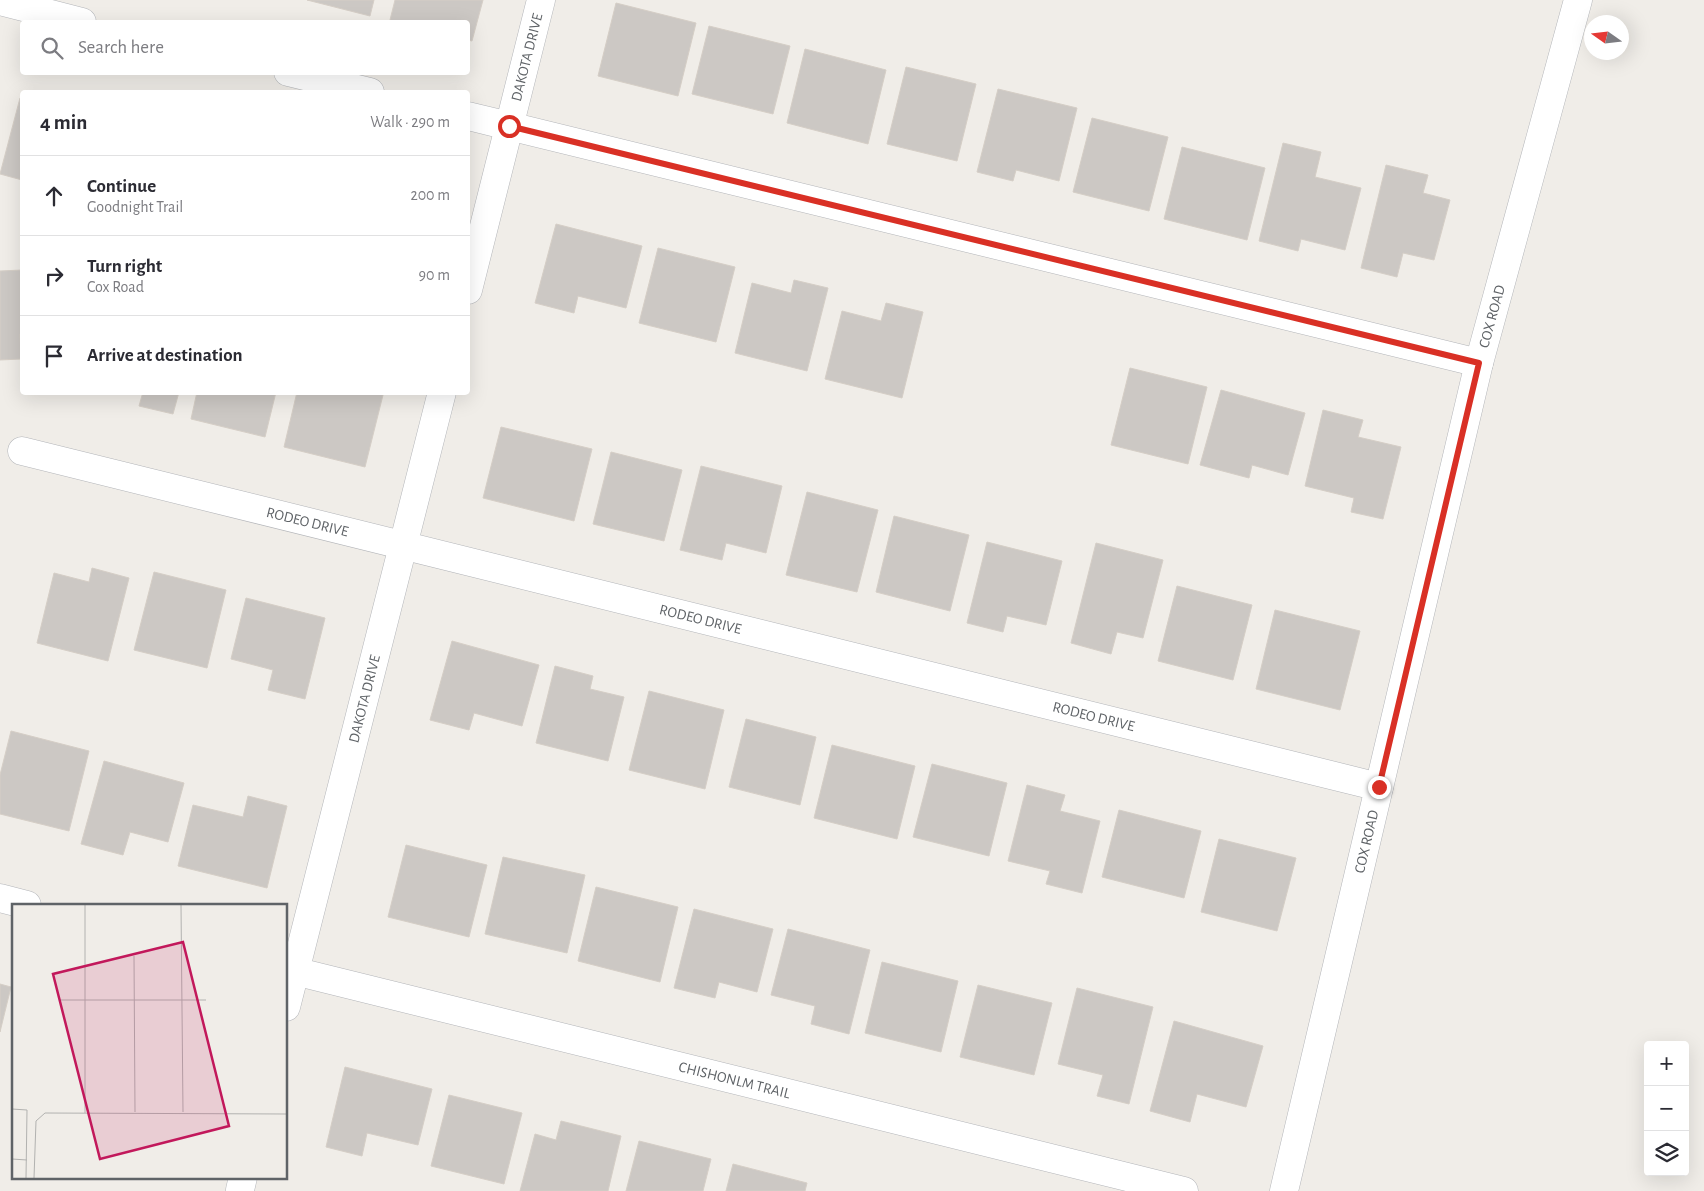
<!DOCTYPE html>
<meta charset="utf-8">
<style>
:root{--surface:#fff;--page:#f7f7f7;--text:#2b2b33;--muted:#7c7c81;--line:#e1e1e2}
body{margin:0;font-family:"Alegreya Sans",sans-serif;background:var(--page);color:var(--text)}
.controls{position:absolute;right:15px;bottom:15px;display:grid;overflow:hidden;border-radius:5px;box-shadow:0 5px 20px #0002}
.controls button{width:45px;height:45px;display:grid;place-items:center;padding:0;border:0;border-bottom:1px solid var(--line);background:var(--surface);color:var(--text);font:25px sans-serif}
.compass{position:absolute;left:1584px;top:15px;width:45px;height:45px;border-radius:50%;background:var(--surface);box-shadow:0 5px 20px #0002;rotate:284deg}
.stop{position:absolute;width:15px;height:15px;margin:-11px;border:4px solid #d93025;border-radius:50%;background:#fff}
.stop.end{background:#d93025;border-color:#fff;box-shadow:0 1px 5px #0008}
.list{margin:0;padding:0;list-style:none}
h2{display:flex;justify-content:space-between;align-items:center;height:65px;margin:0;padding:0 20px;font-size:21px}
h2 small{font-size:16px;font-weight:400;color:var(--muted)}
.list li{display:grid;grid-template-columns:32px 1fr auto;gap:15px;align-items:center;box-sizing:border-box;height:80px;padding:0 20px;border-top:1px solid var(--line)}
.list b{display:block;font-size:19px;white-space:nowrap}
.list p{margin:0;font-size:16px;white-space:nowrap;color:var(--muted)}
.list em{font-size:16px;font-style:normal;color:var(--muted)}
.icon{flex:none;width:28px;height:28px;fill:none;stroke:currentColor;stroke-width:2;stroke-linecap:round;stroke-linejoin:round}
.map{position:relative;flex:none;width:1704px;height:1191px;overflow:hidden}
.search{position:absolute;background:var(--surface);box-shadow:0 5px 20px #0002;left:20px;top:20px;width:450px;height:55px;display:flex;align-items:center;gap:12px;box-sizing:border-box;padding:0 18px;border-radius:5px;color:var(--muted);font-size:19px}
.panel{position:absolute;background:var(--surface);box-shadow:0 5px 20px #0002;left:20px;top:90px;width:450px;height:305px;border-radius:5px}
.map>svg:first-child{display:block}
.building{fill:#ccc8c4;stroke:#d5cec6}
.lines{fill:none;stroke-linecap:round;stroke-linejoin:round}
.minor-casing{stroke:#b3b5b9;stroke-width:29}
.tertiary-casing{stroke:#b3b5b9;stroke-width:29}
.minor{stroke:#fff;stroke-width:28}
.tertiary{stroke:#fff;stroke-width:28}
.route{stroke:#d93025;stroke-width:6}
.labels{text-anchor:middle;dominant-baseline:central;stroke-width:4;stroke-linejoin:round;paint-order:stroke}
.street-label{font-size:15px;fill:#5f6367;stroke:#fff}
.inset-road{fill:none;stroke:#b2b2b0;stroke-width:1}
.view{fill:#c2185b;fill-opacity:0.15;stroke:#c2185b;stroke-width:2.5}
.inset-edge{fill:none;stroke:#5f6367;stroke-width:2.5}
</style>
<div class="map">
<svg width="1704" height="1191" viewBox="0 0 1704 1191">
<rect width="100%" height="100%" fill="#f0ede8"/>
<path class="building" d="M307,0H374L370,16Z
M395,0H483L472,41L468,40V22H399L390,20Z
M616,3L696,23L678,96L598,76Z
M709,26L790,46L773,114L692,94Z
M805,49L886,70L868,144L787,123Z
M906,67L976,84L957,161L887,144Z
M998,89L1077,108L1059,181L1016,170L1013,181L977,172Z
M20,98H22V180L0,174Z
M1092,118L1168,137L1149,211L1073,192Z
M1283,143L1321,152L1315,177L1361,188L1345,250L1301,239L1298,251L1259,241Z
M1182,147L1265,168L1247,240L1164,219Z
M1386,165L1428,175L1423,193L1450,200L1434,260L1403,253L1397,277L1361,268Z
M556,224L642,246L626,308L578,296L574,313L535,303Z
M658,248L735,267L716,342L639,323Z
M22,270V334H20L21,359L0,360V271Z
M794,280L828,288L807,371L735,353L752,283L791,293Z
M886,303L923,312L902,398L825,379L842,311L881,321Z
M1130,368L1207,387L1188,464L1111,445Z
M1221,390L1305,413L1288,475L1252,465L1249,478L1200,465Z
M143,392H179L173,414L139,406Z
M197,392H276L265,437L191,419Z
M297,392H371L383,395L365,467L284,447Z
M1323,410L1363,420L1358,437L1401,447L1383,519L1351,512L1354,498L1305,486Z
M501,427L592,449L574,521L483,498Z
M611,452L682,470L664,541L593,524Z
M701,466L782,486L766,553L726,543L722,560L680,550Z
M807,492L878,510L857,592L786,575Z
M894,516L969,535L950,611L876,592Z
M987,542L1062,561L1046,625L1007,616L1003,632L967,623Z
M1096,543L1163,560L1143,638L1117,632L1111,654L1071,643Z
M92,568L129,578L108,661L37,643L54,573L89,582Z
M154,572L226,590L207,668L134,650Z
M1177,586L1252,605L1233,680L1158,661Z
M246,598L325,618L305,699L268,690L273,670L231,659Z
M1275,610L1360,631L1340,710L1256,689Z
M452,641L539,665L522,726L474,713L469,730L430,720Z
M555,666L593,676L590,689L624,697L608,761L536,743Z
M649,691L724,710L705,789L629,770Z
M746,719L816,737L800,805L729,787Z
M11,731L89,751L69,831L0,814V775Z
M832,745L915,766L897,839L814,818Z
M104,761L184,783L168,842L130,832L123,855L81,844Z
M932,764L1007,783L989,856L913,837Z
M1027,785L1065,795L1060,811L1100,821L1082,893L1046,884L1050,871L1008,861Z
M248,796L287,806L267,888L178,866L193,805L243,817Z
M1119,810L1201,831L1184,898L1102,877Z
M1219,839L1296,858L1277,931L1201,912Z
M406,845L487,865L469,937L388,917Z
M503,857L585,875L567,953L485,934Z
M596,887L678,907L660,982L578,961Z
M694,909L773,929L757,992L719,982L715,998L674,988Z
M788,929L870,950L849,1034L811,1024L815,1006L771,995Z
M882,962L958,981L941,1052L865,1033Z
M0,984L11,987L0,1032Z
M978,985L1052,1003L1034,1075L960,1057Z
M1077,988L1153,1007L1129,1104L1097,1096L1103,1075L1058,1064Z
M1174,1021L1263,1046L1246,1107L1197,1094L1190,1122L1150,1111Z
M345,1067L432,1089L418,1145L367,1133L362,1156L326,1147Z
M449,1095L522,1113L504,1184L431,1166Z
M561,1121L621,1136L608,1191H520L535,1134L556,1140Z
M639,1141L711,1159L703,1191H626Z
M733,1164L807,1183L805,1191H726Z"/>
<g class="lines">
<defs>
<g id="minor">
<path d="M0,1L82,22"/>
<path d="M288,72L370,92"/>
<path d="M468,116L1479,363"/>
<path id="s1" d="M468,290L541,0"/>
<path id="s2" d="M22,451L1379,787"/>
<path d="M0,898L27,905"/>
<path id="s3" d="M286,969L1184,1191"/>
<path id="s4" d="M286,1007L442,392"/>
<path d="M240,1190L243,1177"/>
</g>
<g id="tertiary">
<path id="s5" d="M1284,1191L1479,363L1578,0"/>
</g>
</defs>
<use href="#minor" class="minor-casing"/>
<use href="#tertiary" class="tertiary-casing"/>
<use href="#minor" class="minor"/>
<use href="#tertiary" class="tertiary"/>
</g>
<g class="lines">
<path class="route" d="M509,126L1479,363L1379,787"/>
</g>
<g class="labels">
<g class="street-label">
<text stroke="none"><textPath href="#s1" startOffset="240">DAKOTA DRIVE</textPath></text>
<text stroke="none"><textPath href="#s5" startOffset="899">COX ROAD</textPath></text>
<text stroke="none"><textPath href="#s2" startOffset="294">RODEO DRIVE</textPath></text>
<text stroke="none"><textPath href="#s2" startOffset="699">RODEO DRIVE</textPath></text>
<text stroke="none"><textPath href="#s4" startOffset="318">DAKOTA DRIVE</textPath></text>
<text stroke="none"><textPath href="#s2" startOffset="1104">RODEO DRIVE</textPath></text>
<text stroke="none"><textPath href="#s5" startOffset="359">COX ROAD</textPath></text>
<text stroke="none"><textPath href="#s3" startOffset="462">CHISHONLM TRAIL</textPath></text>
</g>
</g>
<g transform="translate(12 904)">
<rect width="275" height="275" fill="#f0ede8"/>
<path class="inset-road" d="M73,1V209M169,1L171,208M122,52L123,208M48,96H194M0,205L15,206L14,274M0,255L15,256M22,274L24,217L33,209L275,210"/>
<path class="view" d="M171,38L217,222L88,255L41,70Z"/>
<rect width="275" height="275" class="inset-edge"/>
</g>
</svg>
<div class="controls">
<button>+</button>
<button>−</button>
<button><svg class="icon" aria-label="layers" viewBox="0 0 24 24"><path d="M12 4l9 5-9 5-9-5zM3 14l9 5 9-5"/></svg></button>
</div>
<svg class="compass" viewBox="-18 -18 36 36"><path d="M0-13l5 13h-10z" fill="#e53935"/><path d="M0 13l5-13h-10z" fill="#7c7c81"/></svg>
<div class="stop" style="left:509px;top:126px"></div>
<div class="stop end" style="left:1379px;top:787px"></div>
<div class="search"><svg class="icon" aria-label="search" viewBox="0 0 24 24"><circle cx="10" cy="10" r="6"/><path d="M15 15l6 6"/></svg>Search here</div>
<section class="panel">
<h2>4 min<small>Walk · 290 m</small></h2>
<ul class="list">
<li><svg class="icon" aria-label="ahead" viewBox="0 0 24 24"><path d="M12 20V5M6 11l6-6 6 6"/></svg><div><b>Continue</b><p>Goodnight Trail</p></div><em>200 m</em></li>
<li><svg class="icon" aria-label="right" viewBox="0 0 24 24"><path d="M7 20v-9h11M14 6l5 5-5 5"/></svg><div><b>Turn right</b><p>Cox Road</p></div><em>90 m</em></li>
<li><svg class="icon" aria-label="arrive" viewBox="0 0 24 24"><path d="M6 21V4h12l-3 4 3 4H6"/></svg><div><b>Arrive at destination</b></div></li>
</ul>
</section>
</div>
